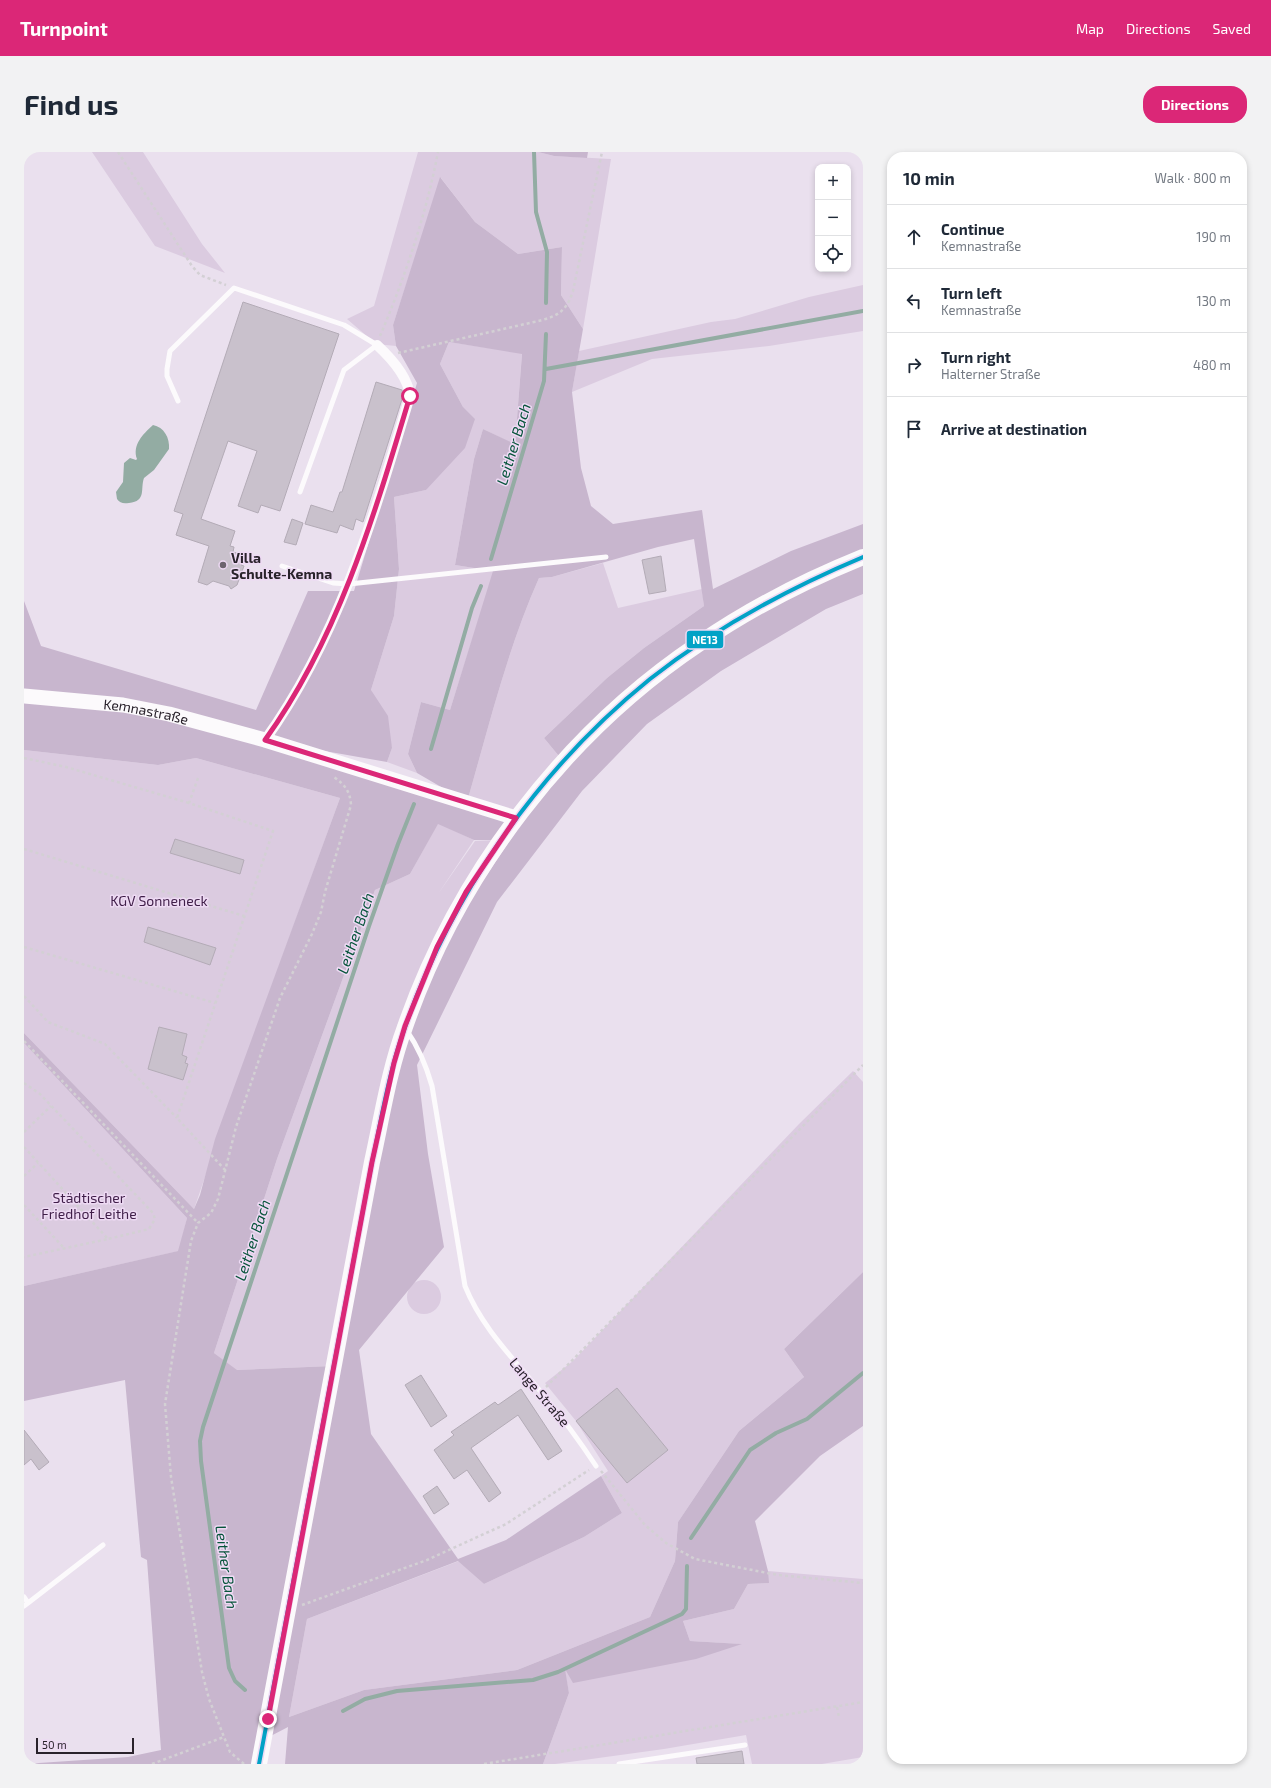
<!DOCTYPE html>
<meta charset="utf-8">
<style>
:root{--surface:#fff;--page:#f2f2f3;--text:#1f2937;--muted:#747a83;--line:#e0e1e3;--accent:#db2777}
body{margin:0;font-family:"Exo 2",sans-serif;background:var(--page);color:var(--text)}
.controls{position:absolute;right:12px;top:12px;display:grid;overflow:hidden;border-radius:8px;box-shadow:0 2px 6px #0003}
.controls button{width:36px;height:36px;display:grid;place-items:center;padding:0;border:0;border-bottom:1px solid var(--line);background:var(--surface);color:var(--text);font:20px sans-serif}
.scale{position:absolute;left:12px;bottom:10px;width:98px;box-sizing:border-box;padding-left:4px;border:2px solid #29222b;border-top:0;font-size:11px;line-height:14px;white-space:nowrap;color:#29222b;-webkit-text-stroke:3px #eedaf4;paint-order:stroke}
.stop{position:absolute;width:12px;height:12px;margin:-9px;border:3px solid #db2777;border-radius:50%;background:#fff}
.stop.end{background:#db2777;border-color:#fff;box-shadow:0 1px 4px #0008}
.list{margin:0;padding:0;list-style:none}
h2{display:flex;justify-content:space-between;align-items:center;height:52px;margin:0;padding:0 16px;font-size:17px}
h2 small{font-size:13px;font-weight:400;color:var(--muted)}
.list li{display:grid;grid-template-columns:26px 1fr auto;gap:12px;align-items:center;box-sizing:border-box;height:64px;padding:0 16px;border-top:1px solid var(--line)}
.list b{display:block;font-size:15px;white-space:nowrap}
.list p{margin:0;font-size:13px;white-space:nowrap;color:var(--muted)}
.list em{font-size:13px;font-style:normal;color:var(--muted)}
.icon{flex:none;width:22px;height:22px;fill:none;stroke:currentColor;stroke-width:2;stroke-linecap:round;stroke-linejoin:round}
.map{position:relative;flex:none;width:839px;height:1612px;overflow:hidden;border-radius:16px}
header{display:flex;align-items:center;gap:24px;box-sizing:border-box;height:56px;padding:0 20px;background:var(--accent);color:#fff}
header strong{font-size:19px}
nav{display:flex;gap:22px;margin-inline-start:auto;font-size:14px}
.intro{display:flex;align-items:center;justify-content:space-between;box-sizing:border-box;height:96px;padding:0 24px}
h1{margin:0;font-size:28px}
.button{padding:10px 18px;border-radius:16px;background:var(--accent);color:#fff;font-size:14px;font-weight:700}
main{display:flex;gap:24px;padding:0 24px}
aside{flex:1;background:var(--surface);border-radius:16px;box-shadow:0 2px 6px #0003}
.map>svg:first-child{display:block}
.green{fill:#dbcbe0}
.forest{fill:#c8b6ce}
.water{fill:#93aca3}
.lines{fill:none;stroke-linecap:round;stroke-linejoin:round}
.stream{stroke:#93aca3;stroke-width:4}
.building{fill:#c9c1cc;stroke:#b3abb6}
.path{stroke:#d3d0d4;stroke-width:2.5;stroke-dasharray:3 3;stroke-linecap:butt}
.lane{stroke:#fcfafc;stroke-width:5}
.street{stroke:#fcfafc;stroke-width:10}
.secondary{stroke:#fcfafc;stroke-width:15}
.primary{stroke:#fcfafc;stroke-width:16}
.bus-1-casing{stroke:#eedaf4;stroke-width:7}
.bus-1{stroke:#02a2c6;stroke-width:4}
.route{stroke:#db2777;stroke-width:5}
.poi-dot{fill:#6d646f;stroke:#eedaf4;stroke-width:1.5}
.labels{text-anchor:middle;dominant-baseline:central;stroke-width:3;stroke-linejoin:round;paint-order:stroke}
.poi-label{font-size:14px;font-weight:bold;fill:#29222b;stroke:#eedaf4;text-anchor:start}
.street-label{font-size:14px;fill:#29222b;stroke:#eedaf4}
.park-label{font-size:14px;fill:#3f1e48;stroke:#eedaf4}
.water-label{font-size:15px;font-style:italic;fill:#06543a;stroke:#eedaf4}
.line-badge{stroke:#eedaf4;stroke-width:1.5}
.badge-label{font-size:11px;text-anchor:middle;font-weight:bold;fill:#fff}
</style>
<header>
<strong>Turnpoint</strong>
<nav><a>Map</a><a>Directions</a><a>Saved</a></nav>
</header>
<div class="intro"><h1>Find us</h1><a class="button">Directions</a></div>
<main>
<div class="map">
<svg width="839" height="1612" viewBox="0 0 839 1612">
<rect width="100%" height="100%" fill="#eae0ee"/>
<path class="green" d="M68,0H119L178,92L201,121L131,94Z
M394,0H514L530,4L587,7L559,177L537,143L538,95L494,102L451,70L417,26L369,173L372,194L352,192L323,167L350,154Z
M839,133V179L745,194L628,207L548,240L555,199L687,170L711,167L785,145Z
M425,190L498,201L491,293L459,277L450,307L431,413L470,419L426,558L397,550L384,602L393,621L363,610L368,596L347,538L370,464L375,417L370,345L402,338L439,255L416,212Z
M579,411L594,456L678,437L680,454L620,496L583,526L520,586L539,609L491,664L443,650C465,574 483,498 515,426L528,425Z
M0,598L134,613L172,606L316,646L227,891L170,1057L0,881Z
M414,671L450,688L414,742L451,689L474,688L441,739L308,1214L212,1218L190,1201L253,1007L351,738L386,722Z
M0,891L163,1066L155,1099L0,1134Z
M829,919L839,930V1120L760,1197L780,1225L715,1279L654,1370L651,1409L626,1465L493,1518L340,1538L265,1565L283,1467L435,1409L460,1432L560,1385L598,1361L577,1324L584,1319L552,1269L521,1231L549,1209L775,972Z
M383 1145a17 17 0 1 1 34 0a17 17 0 1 1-34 0Z
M744,1419L839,1427V1605L798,1612H728L722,1583L640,1597L531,1612H519L545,1541L540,1515L717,1492L666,1489L659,1469L710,1457L724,1432L744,1431Z"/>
<path class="forest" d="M514,0H564L563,6L530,4Z
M416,25L451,70L494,102L538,95L537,143L559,177L548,240L557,316L567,354L589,372L678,358L689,437L767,399L839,372V442L802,457L697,519L623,572L558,639L473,750L393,913L404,1002L420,1095L335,1198L347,1282L434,1407L482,1388L577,1324L598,1361L560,1385L460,1432L434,1409L283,1467L265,1565L340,1538L493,1518L626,1465L651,1409L654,1370L715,1279L780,1225L760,1197L839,1120V1274L796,1304L731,1369L744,1419L745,1431L724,1432L710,1457L659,1469L666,1489L718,1492L672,1507L549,1531L541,1517L545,1541L519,1612H261L264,1575L241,1587L371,912L414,796L539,609L520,586L583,526L620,496L680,454L670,387L634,395L528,425L515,426C483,498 465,574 443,650L393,621L384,602L397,550L426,558L469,419L431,413L450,307L459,277L491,292L498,202L425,190L416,212L439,255L451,267L441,296L402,338L370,345L375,417L370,464L347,538L364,564L368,596L363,610L255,591L490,665L474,688H450L414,672L386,722L351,738L253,1007L190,1201L213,1218L308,1214L234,1612H0L104,1605L137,1598L123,1408L117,1405L101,1228L0,1249V1134L154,1099L163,1066L0,891V881L170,1057L176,1043L191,987L316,646L172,606L134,613L0,598V449L17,494L232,558L284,439H330L393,231L372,194L369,173Z"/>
<path class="water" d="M129,273C140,275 146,286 145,297L130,318L120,326C116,337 123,349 105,351C99,352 96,351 93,347L92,340L99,330L100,311L106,306L112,308L113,307C108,293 119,282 129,273Z"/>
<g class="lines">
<path class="stream" d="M510,0L512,60L523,100L522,151
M522,217L839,159
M467,407L520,229L522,182
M407,597L448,456L457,434
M667,1386L726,1298L752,1281L783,1267L839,1221
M221,1538L211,1529L205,1516L177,1309L176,1289L179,1275L345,774L374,692L390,652
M319,1559L341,1547L373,1539L509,1528L534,1520L658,1462L662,1457L663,1414"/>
</g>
<path class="building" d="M219,150L315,182L256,359L237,353L234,361L214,354L233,299L204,289L177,367L211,379L206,394L210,395L209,400L220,403L217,413L220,414L213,433L207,437L205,434L189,429L183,433L174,430L185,394L152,383L159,362L150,359Z
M352,230L378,238L379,244L339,370L332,367L329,378L316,373L313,381L281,372L287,353L309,360L316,340H318Z
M268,367L279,371L272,393L260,390Z
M637,404L642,439L625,442L618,408Z
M151,687L220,708L216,722L146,701Z
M124,775L192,796L186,813L120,790Z
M135,875L163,882L158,903L163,905L161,911L164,912L159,928L124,917Z
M397,1223L423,1264L407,1275L381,1233Z
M593,1236L644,1298L603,1331L552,1269Z
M497,1237L538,1299L524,1308L494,1263L447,1296L477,1341L465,1350L443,1318L430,1327L410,1298L430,1283L427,1280L471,1250L474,1253Z
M0,1278L25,1310L15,1318L7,1307L0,1313Z
M413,1334L425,1352L410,1362L399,1344Z
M718,1599L720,1612H673L672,1606Z"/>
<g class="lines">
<path class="path" d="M94,0L168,114L176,123L202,133
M356,184C381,125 402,63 414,0
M374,201L510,170C532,165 542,161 549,139L578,0
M0,606L42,615L165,651
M174,626L165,651L249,679L153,966L202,1019
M0,697L220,764
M0,795L191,851
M0,844L24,870L81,892L153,966
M0,889L174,1071
M0,931L16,942L129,1061L131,1067L125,1077L84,1087
M0,980L27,954
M0,995L84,1087L0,1105
M0,1024L14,1011
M0,1053L40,1096
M522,1235L839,913
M577,1319L621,1373L642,1391L671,1407L754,1423L839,1431
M278,1453L403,1408L482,1372L565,1318
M813,1555L815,1565
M128,1612L200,1585
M220,1612L206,1600L185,1547L178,1520L147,1325L141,1252L167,1089L174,1071L187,1061L194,1047L212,975L256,846L288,782L297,760L301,740L327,653C326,639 321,633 310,625
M460,1612L839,1550"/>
<path class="lane" d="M154,249L143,224V217L146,199L210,136L320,173L353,193L320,218L276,340
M258,414L309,431L325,432L582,405
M383,879C395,896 402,913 408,934L441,1134C458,1176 489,1206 517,1240C537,1264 555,1288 572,1314
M0,1445L4,1451L0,1454
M4,1451L79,1393
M595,1612L721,1593"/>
<path class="street" d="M241,588C315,485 350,364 386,244C384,224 367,206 353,193"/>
<path class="secondary" id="s1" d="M0,544L99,553L145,562L241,588L492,666"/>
<path class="primary" d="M235,1612L348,1010C358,965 365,918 381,875C434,722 541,581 676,491C727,456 782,428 839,405"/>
<defs>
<path id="bus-1" d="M235,1612L348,1010C357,970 363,929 376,890C422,749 511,620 626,527C691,476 763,437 839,405"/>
</defs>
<use href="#bus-1" class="bus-1-casing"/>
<use href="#bus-1" class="bus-1"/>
</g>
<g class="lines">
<path class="route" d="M244,1567L348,1010L370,911L381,874L413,795L442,740L492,666L241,588C315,485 350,364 386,244"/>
</g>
<circle class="poi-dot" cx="199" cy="413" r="4"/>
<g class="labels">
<g class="poi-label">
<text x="207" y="405">Villa<tspan x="207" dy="16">Schulte-Kemna</tspan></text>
</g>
<g class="street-label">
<text stroke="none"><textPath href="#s1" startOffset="123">Kemnastraße</textPath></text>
<text transform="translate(516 1240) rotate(50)">Lange Straße</text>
</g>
<g class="park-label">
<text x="135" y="748">KGV Sonneneck</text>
<text x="65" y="1045">Städtischer<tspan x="65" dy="16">Friedhof Leithe</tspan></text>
</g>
<g class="water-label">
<text transform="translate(489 292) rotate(-73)">Leither Bach</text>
<text transform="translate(331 781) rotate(-71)">Leither Bach</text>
<text transform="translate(228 1088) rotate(-72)">Leither Bach</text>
<text transform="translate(203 1415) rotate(82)">Leither Bach</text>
</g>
</g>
<rect class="line-badge" x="662" y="478" width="38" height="19" rx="4" fill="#02a2c6"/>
<g class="badge-label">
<text x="681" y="492">NE13</text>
</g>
</svg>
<div class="controls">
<button>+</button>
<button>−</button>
<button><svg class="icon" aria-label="locate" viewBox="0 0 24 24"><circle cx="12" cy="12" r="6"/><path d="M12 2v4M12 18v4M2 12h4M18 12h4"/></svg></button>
</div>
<div class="scale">50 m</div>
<div class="stop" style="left:386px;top:244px"></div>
<div class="stop end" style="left:244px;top:1567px"></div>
</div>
<aside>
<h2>10 min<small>Walk · 800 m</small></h2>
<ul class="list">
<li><svg class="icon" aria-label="ahead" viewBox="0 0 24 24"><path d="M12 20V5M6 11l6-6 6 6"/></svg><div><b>Continue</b><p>Kemnastraße</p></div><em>190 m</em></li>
<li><svg class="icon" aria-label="left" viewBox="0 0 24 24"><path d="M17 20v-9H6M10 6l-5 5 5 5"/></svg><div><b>Turn left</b><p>Kemnastraße</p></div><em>130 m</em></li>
<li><svg class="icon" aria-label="right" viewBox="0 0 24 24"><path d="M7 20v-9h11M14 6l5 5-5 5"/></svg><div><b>Turn right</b><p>Halterner Straße</p></div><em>480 m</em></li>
<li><svg class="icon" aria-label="arrive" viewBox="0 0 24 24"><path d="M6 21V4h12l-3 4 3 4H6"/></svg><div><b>Arrive at destination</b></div></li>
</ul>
</aside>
</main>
